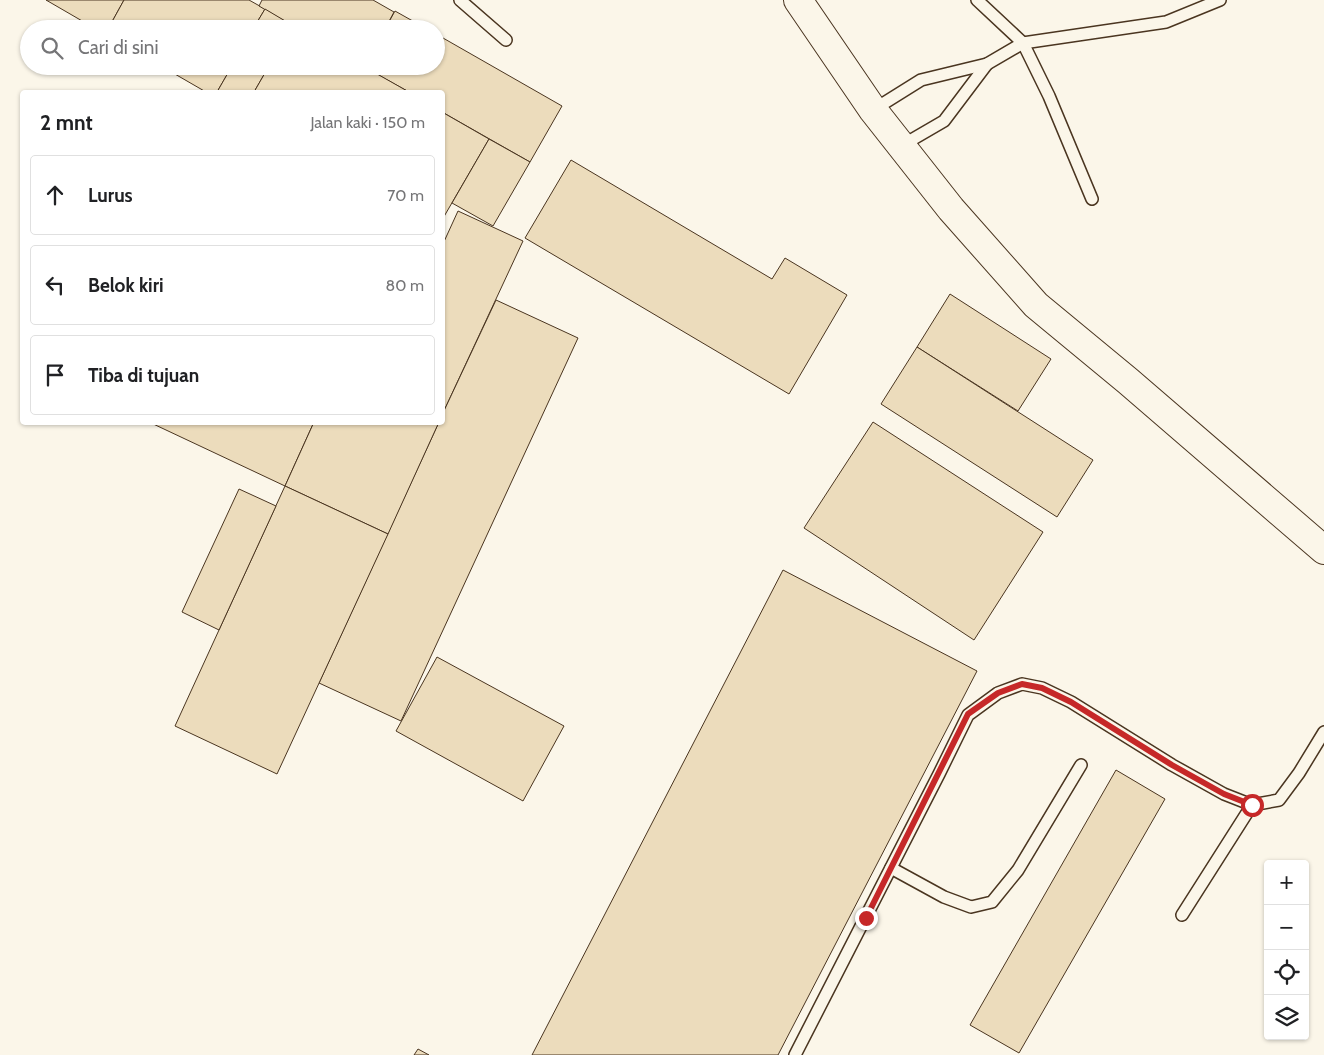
<!DOCTYPE html>
<html lang="id">
<meta charset="utf-8">
<style>
:root{--surface:#fff;--page:#f2f2f2;--text:#202124;--muted:#757577;--line:#e0e0e0}
body{margin:0;font-family:Cabin,sans-serif;background:var(--page);color:var(--text)}
.controls{position:absolute;right:15px;bottom:15px;display:grid;overflow:hidden;border-radius:5px;box-shadow:0 1px 4px #0004}
.controls button{width:45px;height:45px;display:grid;place-items:center;padding:0;border:0;border-bottom:1px solid var(--line);background:var(--surface);color:var(--text);font:25px sans-serif}
.stop{position:absolute;width:15px;height:15px;margin:-11px;border:4px solid #c62828;border-radius:50%;background:#fff}
.stop.end{background:#c62828;border-color:#fff;box-shadow:0 1px 5px #0008}
.list{margin:0;padding:0;list-style:none}
h2{display:flex;justify-content:space-between;align-items:center;height:65px;margin:0;padding:0 20px;font-size:21px}
h2 small{font-size:16px;font-weight:400;color:var(--muted)}
.list li{display:grid;grid-template-columns:32px 1fr auto;gap:15px;align-items:center;box-sizing:border-box;height:80px;margin:0 10px 10px;padding:0 10px;border:1px solid var(--line);border-radius:5px}
.list b{display:block;font-size:19px;white-space:nowrap}
.list em{font-size:16px;font-style:normal;color:var(--muted)}
.icon{flex:none;width:28px;height:28px;fill:none;stroke:currentColor;stroke-width:2;stroke-linecap:round;stroke-linejoin:round}
.map{position:relative;flex:none;width:1324px;height:1055px;overflow:hidden}
.search{position:absolute;background:var(--surface);box-shadow:0 1px 4px #0004;left:20px;top:20px;width:425px;height:55px;display:flex;align-items:center;gap:12px;box-sizing:border-box;padding:0 18px;border-radius:28px;color:var(--muted);font-size:19px}
.panel{position:absolute;background:var(--surface);box-shadow:0 1px 4px #0004;left:20px;top:90px;width:425px;height:335px;border-radius:5px}
.map>svg:first-child{display:block}
</style>
<div class="map">
<svg width="1324" height="1055" viewBox="0 0 1324 1055">
<rect width="100%" height="100%" fill="#fbf6e9"/>
<g fill="#ecdcbc" stroke="#4a3520">
<path d="M 46,0 L 124,0 L 108,29 L 96,29 Z"/>
<path d="M 124,0 L 249,0 L 265,9 L 253,29 L 108,29 Z"/>
<path d="M 262,0 L 373,0 L 394,12 L 385,29 L 298,29 L 259,6 Z"/>
<path d="M 265,9 L 292,25 L 290,29 L 253,29 Z"/>
<path d="M 395,11 L 427,29 L 385,29 Z"/>
<path d="M 436,34 L 562,106 L 530,162 L 442,112 L 442,92 L 409,92 L 364,67 L 436,66 Z"/>
<path d="M 161,66 L 232,66 L 217,92 L 206,92 Z"/>
<path d="M 232,66 L 269,66 L 254,92 L 217,92 Z"/>
<path d="M 269,66 L 363,66 L 409,92 L 254,92 Z"/>
<path d="M 442,112 L 489,139 L 442,220 Z"/>
<path d="M 489,139 L 530,162 L 493,226 L 452,203 Z"/>
<path d="M 571,160 L 772,279 L 785,258 L 847,295 L 789,394 L 525,238 Z"/>
<path d="M 458,211 L 523,241 L 442,415 L 442,246 Z"/>
<path d="M 950,294 L 1051,359 L 1018,411 L 917,347 Z"/>
<path d="M 496,300 L 578,338 L 401,721 L 319,683 L 439,422 L 442,422 L 442,415 Z"/>
<path d="M 917,347 L 1093,460 L 1057,517 L 881,404 Z"/>
<path d="M 149,422 L 314,422 L 285,486 Z"/>
<path d="M 314,422 L 439,422 L 388,534 L 285,486 Z"/>
<path d="M 873,422 L 1043,532 L 974,640 L 804,528 Z"/>
<path d="M 285,486 L 388,534 L 277,774 L 175,726 Z"/>
<path d="M 239,489 L 276,506 L 219,630 L 182,612 Z"/>
<path d="M 783,570 L 977,671 L 778,1055 L 532,1055 Z"/>
<path d="M 437,657 L 564,726 L 523,801 L 396,731 Z"/>
<path d="M 1116,770 L 1165,799 L 1019,1053 L 970,1025 Z"/>
<path d="M 418,1049 L 429,1055 L 414,1055 Z"/>
</g>
<g fill="none" stroke-linecap="round" stroke-linejoin="round">
<defs>
<g id="service">
<path d="M 460,0 L 506,40"/>
<path d="M 977,0 L 1023,43 L 1049,96 L 1092,199"/>
<path d="M 873,110 L 921,80 L 987,64 L 1023,43 L 1166,22 L 1220,0"/>
<path d="M 901,146 L 944,121 L 987,64"/>
<path d="M 891,868 L 944,897 L 971,907 L 992,902 L 1018,870 L 1081,765"/>
<path d="M 1182,915 L 1252,805"/>
<path d="M 795,1055 L 939,774 L 968,715 L 998,693 L 1022,684 L 1042,688 L 1071,702 L 1172,765 L 1224,794 L 1252,805 L 1279,800 L 1299,773 L 1324,732"/>
</g>
<path id="secondary" d="M 798,0 L 873,110 L 951,209 L 1036,305 L 1128,381 L 1324,550"/>
</defs>
<use href="#service" stroke="#4a3520" stroke-width="14"/>
<use href="#secondary" stroke="#4a3520" stroke-width="30"/>
<use href="#service" stroke="#fbf6e9" stroke-width="11"/>
<use href="#secondary" stroke="#fbf6e9" stroke-width="28"/>
</g>
<g fill="none" stroke-linecap="round" stroke-linejoin="round">
<path stroke="#c62828" stroke-width="6" d="M 866,918 L 968,714 L 998,693 L 1022,684 L 1042,688 L 1071,702 L 1172,765 L 1224,794 L 1252,805"/>
</g>
</svg>
<div class="controls">
<button>+</button>
<button>−</button>
<button><svg class="icon" aria-label="locate" viewBox="0 0 24 24"><circle cx="12" cy="12" r="6"/><path d="M12 2v4M12 18v4M2 12h4M18 12h4"/></svg></button>
<button><svg class="icon" aria-label="layers" viewBox="0 0 24 24"><path d="M12 4l9 5-9 5-9-5zM3 14l9 5 9-5"/></svg></button>
</div>
<div class="stop" style="left:1252px;top:805px"></div>
<div class="stop end" style="left:866px;top:918px"></div>
<div class="search"><svg class="icon" aria-label="search" viewBox="0 0 24 24"><circle cx="10" cy="10" r="6"/><path d="M15 15l6 6"/></svg>Cari di sini</div>
<section class="panel">
<h2>2 mnt<small>Jalan kaki · 150 m</small></h2>
<ul class="list">
<li><svg class="icon" aria-label="ahead" viewBox="0 0 24 24"><path d="M12 20V5M6 11l6-6 6 6"/></svg><div><b>Lurus</b></div><em>70 m</em></li>
<li><svg class="icon" aria-label="left" viewBox="0 0 24 24"><path d="M17 20v-9H6M10 6l-5 5 5 5"/></svg><div><b>Belok kiri</b></div><em>80 m</em></li>
<li><svg class="icon" aria-label="arrive" viewBox="0 0 24 24"><path d="M6 21V4h12l-3 4 3 4H6"/></svg><div><b>Tiba di tujuan</b></div></li>
</ul>
</section>
</div>
